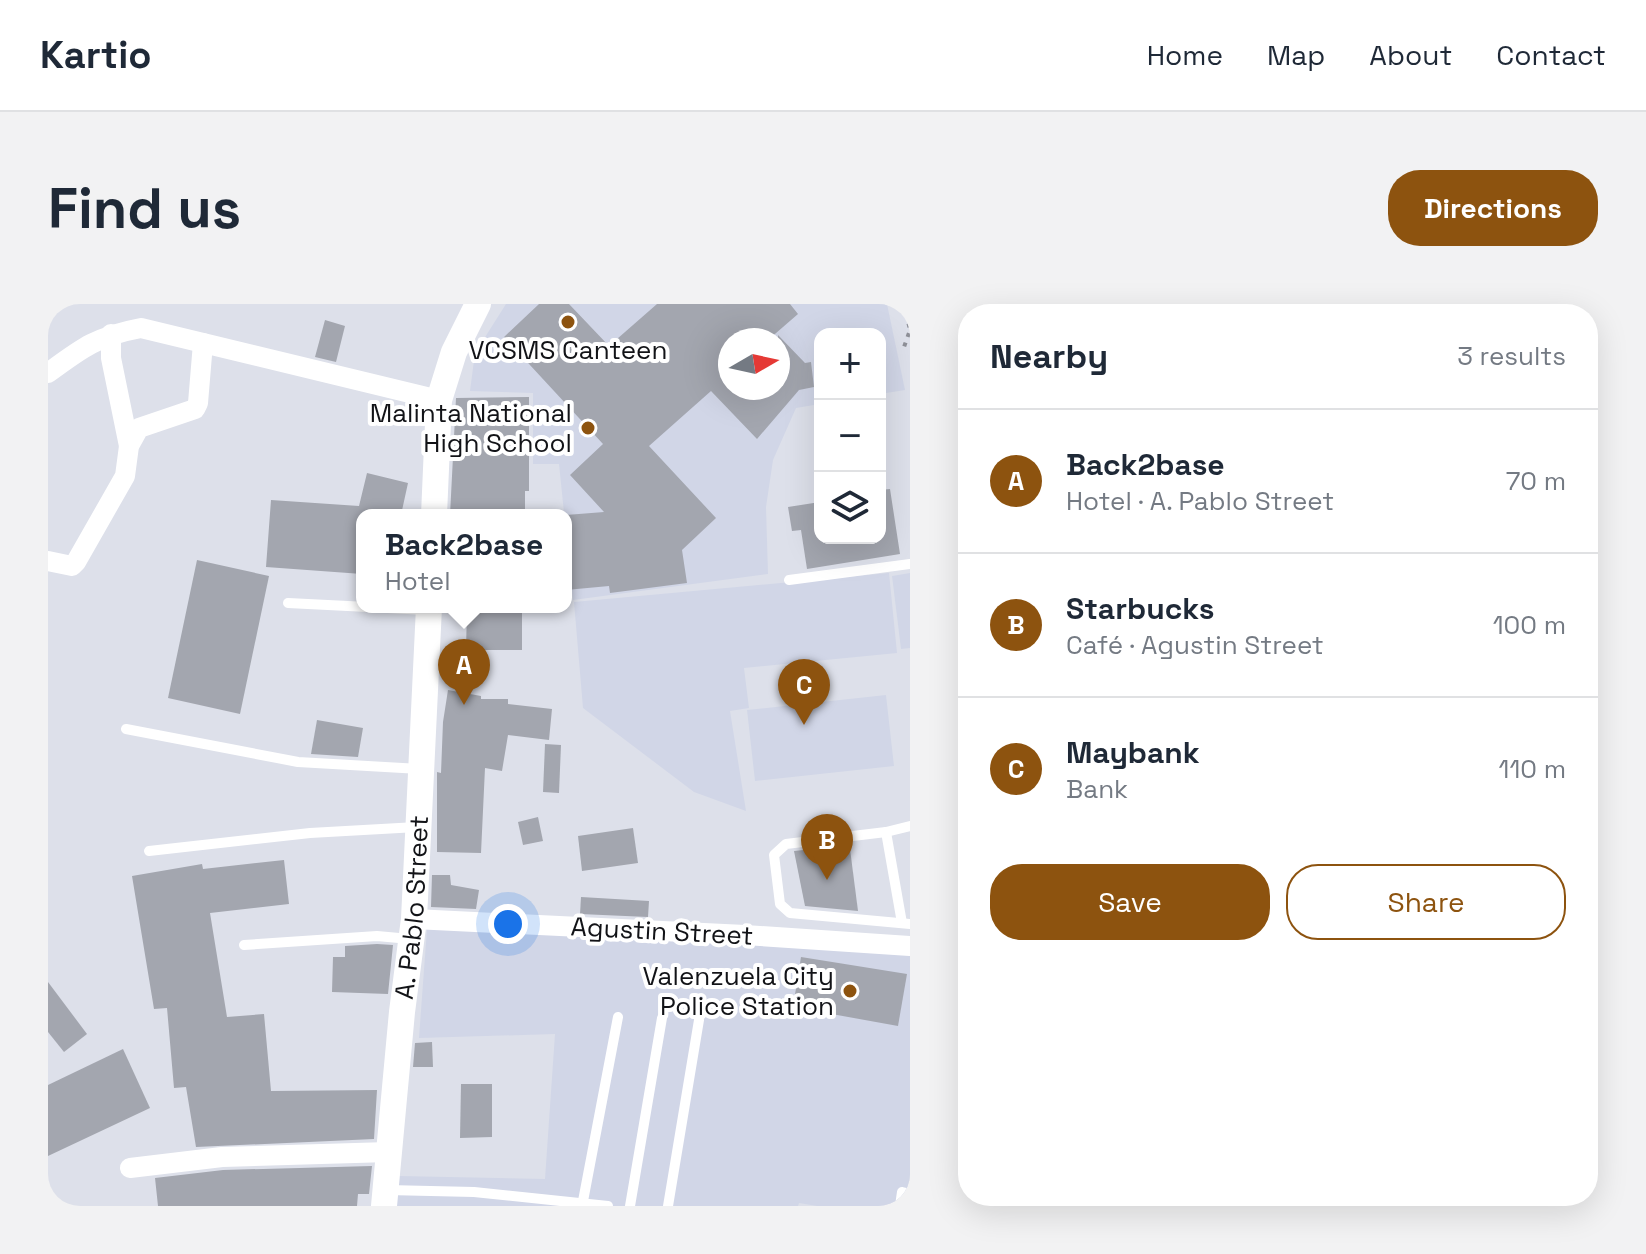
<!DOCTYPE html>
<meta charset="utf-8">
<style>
:root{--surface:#fff;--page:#f2f2f3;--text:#1f2937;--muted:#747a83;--line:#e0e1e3;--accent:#8d530f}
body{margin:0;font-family:"Space Grotesk",sans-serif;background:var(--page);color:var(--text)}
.controls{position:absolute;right:24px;top:24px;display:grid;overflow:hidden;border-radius:16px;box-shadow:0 8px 32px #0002}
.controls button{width:72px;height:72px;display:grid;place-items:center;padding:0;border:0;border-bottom:2px solid var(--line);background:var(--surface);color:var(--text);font:40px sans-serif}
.compass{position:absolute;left:670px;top:24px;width:72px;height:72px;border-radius:50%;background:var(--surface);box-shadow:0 8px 32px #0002;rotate:81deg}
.you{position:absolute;left:460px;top:620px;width:28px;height:28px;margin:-20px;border:6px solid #fff;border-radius:50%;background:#1a73e8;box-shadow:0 0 0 12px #1a73e833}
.badge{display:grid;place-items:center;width:52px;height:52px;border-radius:50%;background:var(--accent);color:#fff;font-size:26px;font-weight:700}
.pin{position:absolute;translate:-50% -66px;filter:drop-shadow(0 2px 4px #0008)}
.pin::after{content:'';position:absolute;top:42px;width:28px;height:24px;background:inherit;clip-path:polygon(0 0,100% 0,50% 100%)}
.popup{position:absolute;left:308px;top:205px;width:216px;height:104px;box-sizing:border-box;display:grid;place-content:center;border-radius:16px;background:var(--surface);filter:drop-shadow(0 2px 6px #0005);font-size:26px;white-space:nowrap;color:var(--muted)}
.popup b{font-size:30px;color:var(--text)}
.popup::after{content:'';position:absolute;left:50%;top:100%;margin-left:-16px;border:16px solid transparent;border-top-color:var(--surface)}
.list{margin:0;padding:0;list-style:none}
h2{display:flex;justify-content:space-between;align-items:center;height:104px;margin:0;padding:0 32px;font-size:34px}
h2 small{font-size:26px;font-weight:400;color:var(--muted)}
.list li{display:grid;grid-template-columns:52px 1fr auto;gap:24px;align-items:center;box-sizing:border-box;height:144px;padding:0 32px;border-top:2px solid var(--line)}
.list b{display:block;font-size:30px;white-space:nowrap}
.list p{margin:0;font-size:26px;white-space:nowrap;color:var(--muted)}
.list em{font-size:26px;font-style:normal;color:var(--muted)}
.actions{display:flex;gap:16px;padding:24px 32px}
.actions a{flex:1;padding:18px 0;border:2px solid var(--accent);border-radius:32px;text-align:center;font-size:28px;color:var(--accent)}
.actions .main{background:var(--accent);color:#fff}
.icon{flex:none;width:44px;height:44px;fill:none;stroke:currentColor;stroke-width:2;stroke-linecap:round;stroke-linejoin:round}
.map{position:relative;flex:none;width:862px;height:902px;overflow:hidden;border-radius:32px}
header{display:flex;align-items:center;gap:48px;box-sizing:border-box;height:112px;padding:0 40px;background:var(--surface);border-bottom:2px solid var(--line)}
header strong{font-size:38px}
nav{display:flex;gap:44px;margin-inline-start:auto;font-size:28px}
.intro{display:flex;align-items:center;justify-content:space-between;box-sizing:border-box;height:192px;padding:0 48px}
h1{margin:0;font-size:56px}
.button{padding:20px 36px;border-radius:32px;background:var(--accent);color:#fff;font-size:28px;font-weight:700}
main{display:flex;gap:48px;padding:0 48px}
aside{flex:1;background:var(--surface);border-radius:32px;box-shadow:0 8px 32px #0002}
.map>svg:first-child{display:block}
</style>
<header>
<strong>Kartio</strong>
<nav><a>Home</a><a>Map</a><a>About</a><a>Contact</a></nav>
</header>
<div class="intro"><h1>Find us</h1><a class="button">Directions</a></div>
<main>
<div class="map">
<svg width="862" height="902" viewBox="0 0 862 902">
<rect width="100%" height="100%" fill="#dde0ea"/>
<g fill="#d1d6e7" fill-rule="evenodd">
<path d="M 458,0 L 839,0 L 857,86 L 832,90 L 832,30 L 772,30 L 772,100 L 748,104 L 725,156 L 718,203 L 720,270 L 525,296 L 511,160 L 485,160 L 485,89 L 422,87 L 427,49 ZM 682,36 L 730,36 L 730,84 L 682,84 Z"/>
<path d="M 841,269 L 849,349 L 696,364 L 701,404 L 682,407 L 698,507 L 646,488 L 535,404 L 526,298 Z"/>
<path d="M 862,269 L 862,344 L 853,345 L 844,272 Z"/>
<path d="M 838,391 L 846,462 L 707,477 L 699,406 Z"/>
<path d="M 379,625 L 727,636 L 862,650 L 862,902 L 769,902 L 751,899 L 750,902 L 348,902 L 351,872 L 497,875 L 507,730 L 371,734 Z"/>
</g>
<g fill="#a3a6af">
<path d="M 491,0 L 521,0 L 561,42 L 609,0 L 742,0 L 750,10 L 720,36 L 682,36 L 682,84 L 730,84 L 730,31 L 757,59 L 763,58 L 766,83 L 751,86 L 709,135 L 663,87 L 601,142 L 668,214 L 634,246 L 639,279 L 562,289 L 561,282 L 518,286 L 518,211 L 556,208 L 522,171 L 555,140 L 456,33 Z"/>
<path d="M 277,16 L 297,22 L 288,58 L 267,53 Z"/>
<path d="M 481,93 L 481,187 L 477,187 L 477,211 L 402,211 L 408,94 Z"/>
<path d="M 319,169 L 360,179 L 353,211 L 314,211 L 314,270 L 218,263 L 223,196 L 311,202 Z"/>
<path d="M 842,185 L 852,250 L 759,265 L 753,226 L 744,227 L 740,203 L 772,198 L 772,234 L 832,234 L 832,186 Z"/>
<path d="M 149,256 L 221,272 L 192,410 L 120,394 Z"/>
<path d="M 419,304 L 474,305 L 474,346 L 418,346 Z"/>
<path d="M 400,386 L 433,392 L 433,395 L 460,395 L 460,400 L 504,405 L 501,436 L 460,431 L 454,467 L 437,464 L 433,549 L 389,548 L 389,468 L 393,469 L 395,418 Z"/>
<path d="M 269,416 L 315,424 L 310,453 L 263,450 Z"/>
<path d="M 497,440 L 513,441 L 511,489 L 495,488 Z"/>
<path d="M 490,513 L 495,537 L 475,541 L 470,518 Z"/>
<path d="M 585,524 L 590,559 L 534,567 L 530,532 Z"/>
<path d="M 765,545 L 802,545 L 810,607 L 757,602 L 746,547 Z"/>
<path d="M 236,556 L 241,600 L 162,609 L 179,713 L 216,710 L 223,787 L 329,786 L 326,835 L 148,843 L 138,783 L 126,784 L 119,704 L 106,705 L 84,572 L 154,560 L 155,565 Z"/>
<path d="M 384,571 L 402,571 L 403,581 L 431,586 L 428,605 L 383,603 Z"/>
<path d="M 533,593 L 601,597 L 600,613 L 532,610 Z"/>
<path d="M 329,640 L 345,641 L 340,690 L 284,688 L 285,653 L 297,653 L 297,642 Z"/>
<path d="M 753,653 L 859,670 L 850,722 L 745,703 Z"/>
<path d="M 0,678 L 39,730 L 16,748 L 0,728 Z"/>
<path d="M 384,738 L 385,763 L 365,763 L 367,739 Z"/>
<path d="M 75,745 L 102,804 L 0,852 L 0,781 Z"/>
<path d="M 413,780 L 444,780 L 444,833 L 412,834 Z"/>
<path d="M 324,862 L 321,890 L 310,890 L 309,902 L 110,902 L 107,874 L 175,866 Z"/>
</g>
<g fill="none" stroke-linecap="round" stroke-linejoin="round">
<path stroke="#8e9098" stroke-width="4" stroke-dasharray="4 6" stroke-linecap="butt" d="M 856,0 L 862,26 L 856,43"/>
<g stroke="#fff" stroke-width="10">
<path d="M 741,276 L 862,260"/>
<path d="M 240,299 L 379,306"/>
<path d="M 78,425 L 250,458 L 372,465"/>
<path d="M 862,522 L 838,528 L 738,540 L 726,551 L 732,600 L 742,609 L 862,620"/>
<path d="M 838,528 L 854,619"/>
<path d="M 101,547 L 262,529 L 369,523"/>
<path d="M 196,641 L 329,632 L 362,635"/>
<path d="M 339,886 L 426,888 L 560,902"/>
<path d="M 535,897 L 570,713"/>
<path d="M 582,902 L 614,714"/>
<path d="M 620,902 L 651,716"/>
<path d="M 852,902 L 854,888 L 862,890"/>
</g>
<g stroke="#fff" stroke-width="20">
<path d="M 63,30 L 63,54 L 81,142"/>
<path d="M 0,69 C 35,43 50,32 93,24 L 391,96"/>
<path d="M 0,257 L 24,262 L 28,258 L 77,172 L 81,142 L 91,124 L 147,105 L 150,99 L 155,39"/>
<path d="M 366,615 L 697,631 L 862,642"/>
<path d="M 82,864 L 174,853 L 341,848"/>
</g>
<g stroke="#fff" stroke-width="26">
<path d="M 386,211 L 391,96 L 406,48 L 430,0"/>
<path id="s1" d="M 336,902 L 354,708 L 366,615 L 381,303"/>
</g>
</g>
<g fill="#8d530f" stroke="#fff" stroke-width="3">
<circle cx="520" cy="18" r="8"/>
<circle cx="540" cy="124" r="8"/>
<circle cx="802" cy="687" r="8"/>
</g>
<g text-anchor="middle" stroke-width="8" stroke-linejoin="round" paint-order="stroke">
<g font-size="26" fill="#121317" stroke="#fff" text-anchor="end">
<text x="520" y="55" text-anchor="middle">VCSMS Canteen</text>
<text x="524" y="118">Malinta National<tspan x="524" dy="30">High School</tspan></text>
<text x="786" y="681">Valenzuela City<tspan x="786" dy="30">Police Station</tspan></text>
</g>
<g font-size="26" fill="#121317" stroke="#fff">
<text dy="9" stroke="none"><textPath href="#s1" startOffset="300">A. Pablo Street</textPath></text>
<text transform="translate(614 627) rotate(3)" y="9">Agustin Street</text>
</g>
</g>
</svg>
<div class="controls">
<button>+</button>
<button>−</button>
<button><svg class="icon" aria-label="layers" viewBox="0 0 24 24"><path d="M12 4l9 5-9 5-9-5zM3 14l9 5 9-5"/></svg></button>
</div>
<svg class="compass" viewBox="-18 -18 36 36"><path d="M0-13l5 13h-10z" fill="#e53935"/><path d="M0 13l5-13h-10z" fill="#747a83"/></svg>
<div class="you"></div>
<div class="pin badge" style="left:416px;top:401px">A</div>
<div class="popup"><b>Back2base</b>Hotel</div>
<div class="pin badge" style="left:779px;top:576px">B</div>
<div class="pin badge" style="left:756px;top:421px">C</div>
</div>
<aside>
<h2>Nearby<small>3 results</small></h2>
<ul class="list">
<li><span class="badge">A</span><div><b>Back2base</b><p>Hotel · A. Pablo Street</p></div><em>70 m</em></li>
<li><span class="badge">B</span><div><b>Starbucks</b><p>Café · Agustin Street</p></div><em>100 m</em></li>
<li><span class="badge">C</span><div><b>Maybank</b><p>Bank</p></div><em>110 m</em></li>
</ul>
<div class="actions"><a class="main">Save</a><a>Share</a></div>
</aside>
</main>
